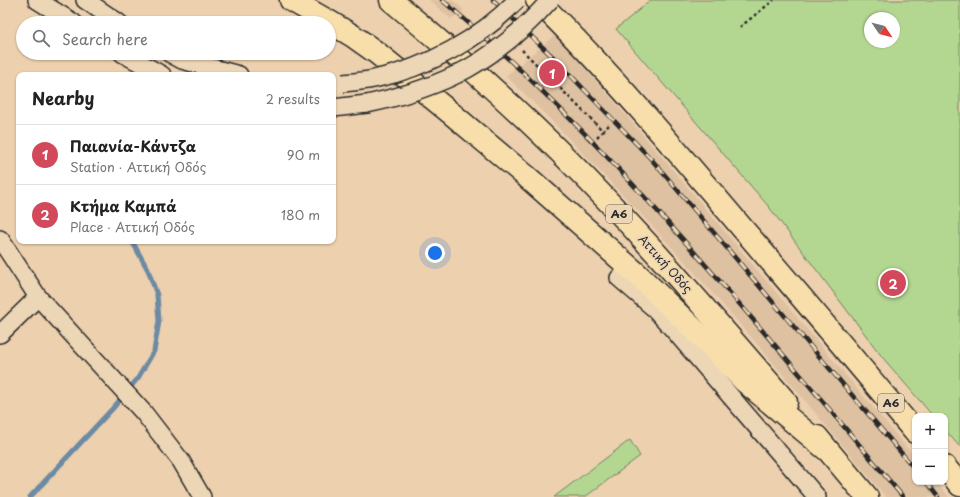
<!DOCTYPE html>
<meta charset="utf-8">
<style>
:root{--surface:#fff;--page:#f2f2f2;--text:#222;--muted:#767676;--line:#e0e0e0;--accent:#d1495b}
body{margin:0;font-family:"Playpen Sans",sans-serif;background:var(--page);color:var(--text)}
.controls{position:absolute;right:12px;bottom:12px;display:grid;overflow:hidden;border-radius:8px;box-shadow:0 1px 3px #0004}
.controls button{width:36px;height:36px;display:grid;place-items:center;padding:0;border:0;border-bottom:1px solid var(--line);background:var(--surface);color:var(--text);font:20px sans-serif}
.compass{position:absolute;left:864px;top:12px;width:36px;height:36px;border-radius:50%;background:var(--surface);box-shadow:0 1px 3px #0004;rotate:125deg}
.you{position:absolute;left:435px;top:253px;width:14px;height:14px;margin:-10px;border:3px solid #fff;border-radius:50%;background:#1a73e8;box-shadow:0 0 0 6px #1a73e833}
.badge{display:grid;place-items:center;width:26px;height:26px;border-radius:50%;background:var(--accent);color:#fff;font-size:13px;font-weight:700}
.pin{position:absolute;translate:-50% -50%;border:2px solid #fff;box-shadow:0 1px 4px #0006}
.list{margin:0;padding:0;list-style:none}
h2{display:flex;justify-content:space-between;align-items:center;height:52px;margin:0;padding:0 16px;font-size:17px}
h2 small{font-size:13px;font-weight:400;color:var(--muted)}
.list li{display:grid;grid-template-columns:26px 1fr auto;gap:12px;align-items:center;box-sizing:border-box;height:60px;padding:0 16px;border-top:1px solid var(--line)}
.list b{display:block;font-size:15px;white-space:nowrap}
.list p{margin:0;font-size:13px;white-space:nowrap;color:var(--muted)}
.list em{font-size:13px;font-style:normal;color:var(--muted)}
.icon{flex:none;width:22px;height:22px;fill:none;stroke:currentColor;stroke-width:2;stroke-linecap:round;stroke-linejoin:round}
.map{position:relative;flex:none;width:960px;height:497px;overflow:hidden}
.search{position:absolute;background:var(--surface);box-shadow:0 1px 3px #0004;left:16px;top:16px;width:320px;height:44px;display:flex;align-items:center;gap:10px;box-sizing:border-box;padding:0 14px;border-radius:22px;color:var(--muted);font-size:15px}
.panel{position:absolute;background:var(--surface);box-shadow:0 1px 3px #0004;left:16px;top:72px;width:320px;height:172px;border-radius:8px}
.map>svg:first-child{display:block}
</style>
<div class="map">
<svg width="960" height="497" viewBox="0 0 960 497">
<rect width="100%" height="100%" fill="#edd0ae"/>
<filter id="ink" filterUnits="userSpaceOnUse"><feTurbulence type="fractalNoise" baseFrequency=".025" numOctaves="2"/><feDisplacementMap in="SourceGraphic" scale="8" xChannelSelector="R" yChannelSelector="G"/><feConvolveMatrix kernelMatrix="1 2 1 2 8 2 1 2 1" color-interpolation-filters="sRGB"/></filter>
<g filter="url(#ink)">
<g fill="#dec1a1">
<path d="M 429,0 L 452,0 L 464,10 L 451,19 Z"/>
<path d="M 556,34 L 667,163 L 915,457 L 915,482 L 936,482 L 949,497 L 886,497 L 758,345 L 687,264 L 638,211 L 549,118 L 506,76 Z"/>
</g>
<g fill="#b3d791" stroke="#6f815e" fill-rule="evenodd">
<path d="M 651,0 L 960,0 L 960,447 L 945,430 L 945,416 L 933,416 L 883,358 L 769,207 L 616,29 ZM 870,18 L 894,18 L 894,42 L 870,42 Z"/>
<path d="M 630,440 L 640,456 L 585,497 L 554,497 Z"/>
</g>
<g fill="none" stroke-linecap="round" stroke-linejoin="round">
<path stroke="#6c8aa4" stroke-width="5" d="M 30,497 L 114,407 L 138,378 L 154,351 L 159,321 L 157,295 L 148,270 L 132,241"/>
<defs>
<g id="minor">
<path d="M 37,0 L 74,23"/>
<path d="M 85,0 L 119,23"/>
<path d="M 122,53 L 162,75"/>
<path d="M 169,53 L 182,60 L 239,75"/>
<path d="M 333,108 L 367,104"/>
<path d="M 0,239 L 38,297"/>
<path d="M 619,278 L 655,309 L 672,328 L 817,497"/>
<path d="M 0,334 L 38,297 L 144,413 L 181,461 L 202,497"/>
</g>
<g id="highway">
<path d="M 291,0 L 328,21 L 353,36 L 377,53 L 452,114 L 526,176 L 636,273 L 708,343 L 743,380 L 826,449"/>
<path d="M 391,0 C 452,51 512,104 568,160 C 645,237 715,320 786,402"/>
<path d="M 537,0 C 610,72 677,151 743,229 C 801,296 858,364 915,432"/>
<path d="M 817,437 L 867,497"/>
<path d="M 945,467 L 960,485"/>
</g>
</defs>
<use href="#minor" stroke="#2b2b2b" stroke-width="20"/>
<use href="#highway" stroke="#2b2b2b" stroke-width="25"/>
<g stroke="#2b2b2b" stroke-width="2.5" stroke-dasharray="3 3" stroke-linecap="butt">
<path d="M 740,27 L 774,0"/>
<path d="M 522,50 L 603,131 L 610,124"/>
<path d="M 597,137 L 603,131"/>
</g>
<use href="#minor" stroke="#edd6b6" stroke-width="17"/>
<use href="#highway" stroke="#f8deab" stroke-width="22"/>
<defs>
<g id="rail">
<path d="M 442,0 C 536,79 621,169 702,261 C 770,338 837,418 903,497"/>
<path d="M 493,0 L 553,57 L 652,160 L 915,469"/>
<path d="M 926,482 L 938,497"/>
</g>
</defs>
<use href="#rail" stroke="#2b2b2b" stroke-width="4.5"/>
<use href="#rail" stroke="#edd6b6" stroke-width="3" stroke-dasharray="9" stroke-linecap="butt"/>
<defs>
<g id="minor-bridge">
<path d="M 343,83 C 353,82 364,81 374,79 C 427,68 480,39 517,0"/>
<path d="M 367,104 C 446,87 496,61 550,0"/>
</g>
</defs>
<use href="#minor-bridge" stroke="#2b2b2b" stroke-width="20" stroke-linecap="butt"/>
<use href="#minor-bridge" stroke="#edd6b6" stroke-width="17"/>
</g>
</g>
<g text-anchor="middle" stroke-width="4" stroke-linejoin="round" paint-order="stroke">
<g fill="#edd6b6" stroke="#655e55" stroke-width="1">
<rect x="606" y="205" width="26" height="18" rx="3"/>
<rect x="878" y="394" width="26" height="18" rx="3"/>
</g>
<g font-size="11" font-weight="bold" fill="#2b2b2b">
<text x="619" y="218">Α6</text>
<text x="891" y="407">Α6</text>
</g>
<g font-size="12" fill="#2b2b2b" stroke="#edd6b6">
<text transform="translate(665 264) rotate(48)" y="4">Αττική Οδός</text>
</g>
</g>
</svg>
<div class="controls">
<button>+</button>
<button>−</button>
</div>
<svg class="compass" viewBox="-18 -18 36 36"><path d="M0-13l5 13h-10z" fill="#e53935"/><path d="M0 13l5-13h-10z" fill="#767676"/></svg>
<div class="you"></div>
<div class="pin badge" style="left:552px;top:73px">1</div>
<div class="pin badge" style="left:893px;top:283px">2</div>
<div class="search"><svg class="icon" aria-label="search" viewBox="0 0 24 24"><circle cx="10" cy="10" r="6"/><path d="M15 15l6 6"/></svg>Search here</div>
<section class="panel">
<h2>Nearby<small>2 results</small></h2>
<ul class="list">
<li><span class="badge">1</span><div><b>Παιανία-Κάντζα</b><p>Station · Αττική Οδός</p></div><em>90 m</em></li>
<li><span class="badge">2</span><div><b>Kτήμα Καμπά</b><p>Place · Αττική Οδός</p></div><em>180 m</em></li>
</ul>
</section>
</div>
